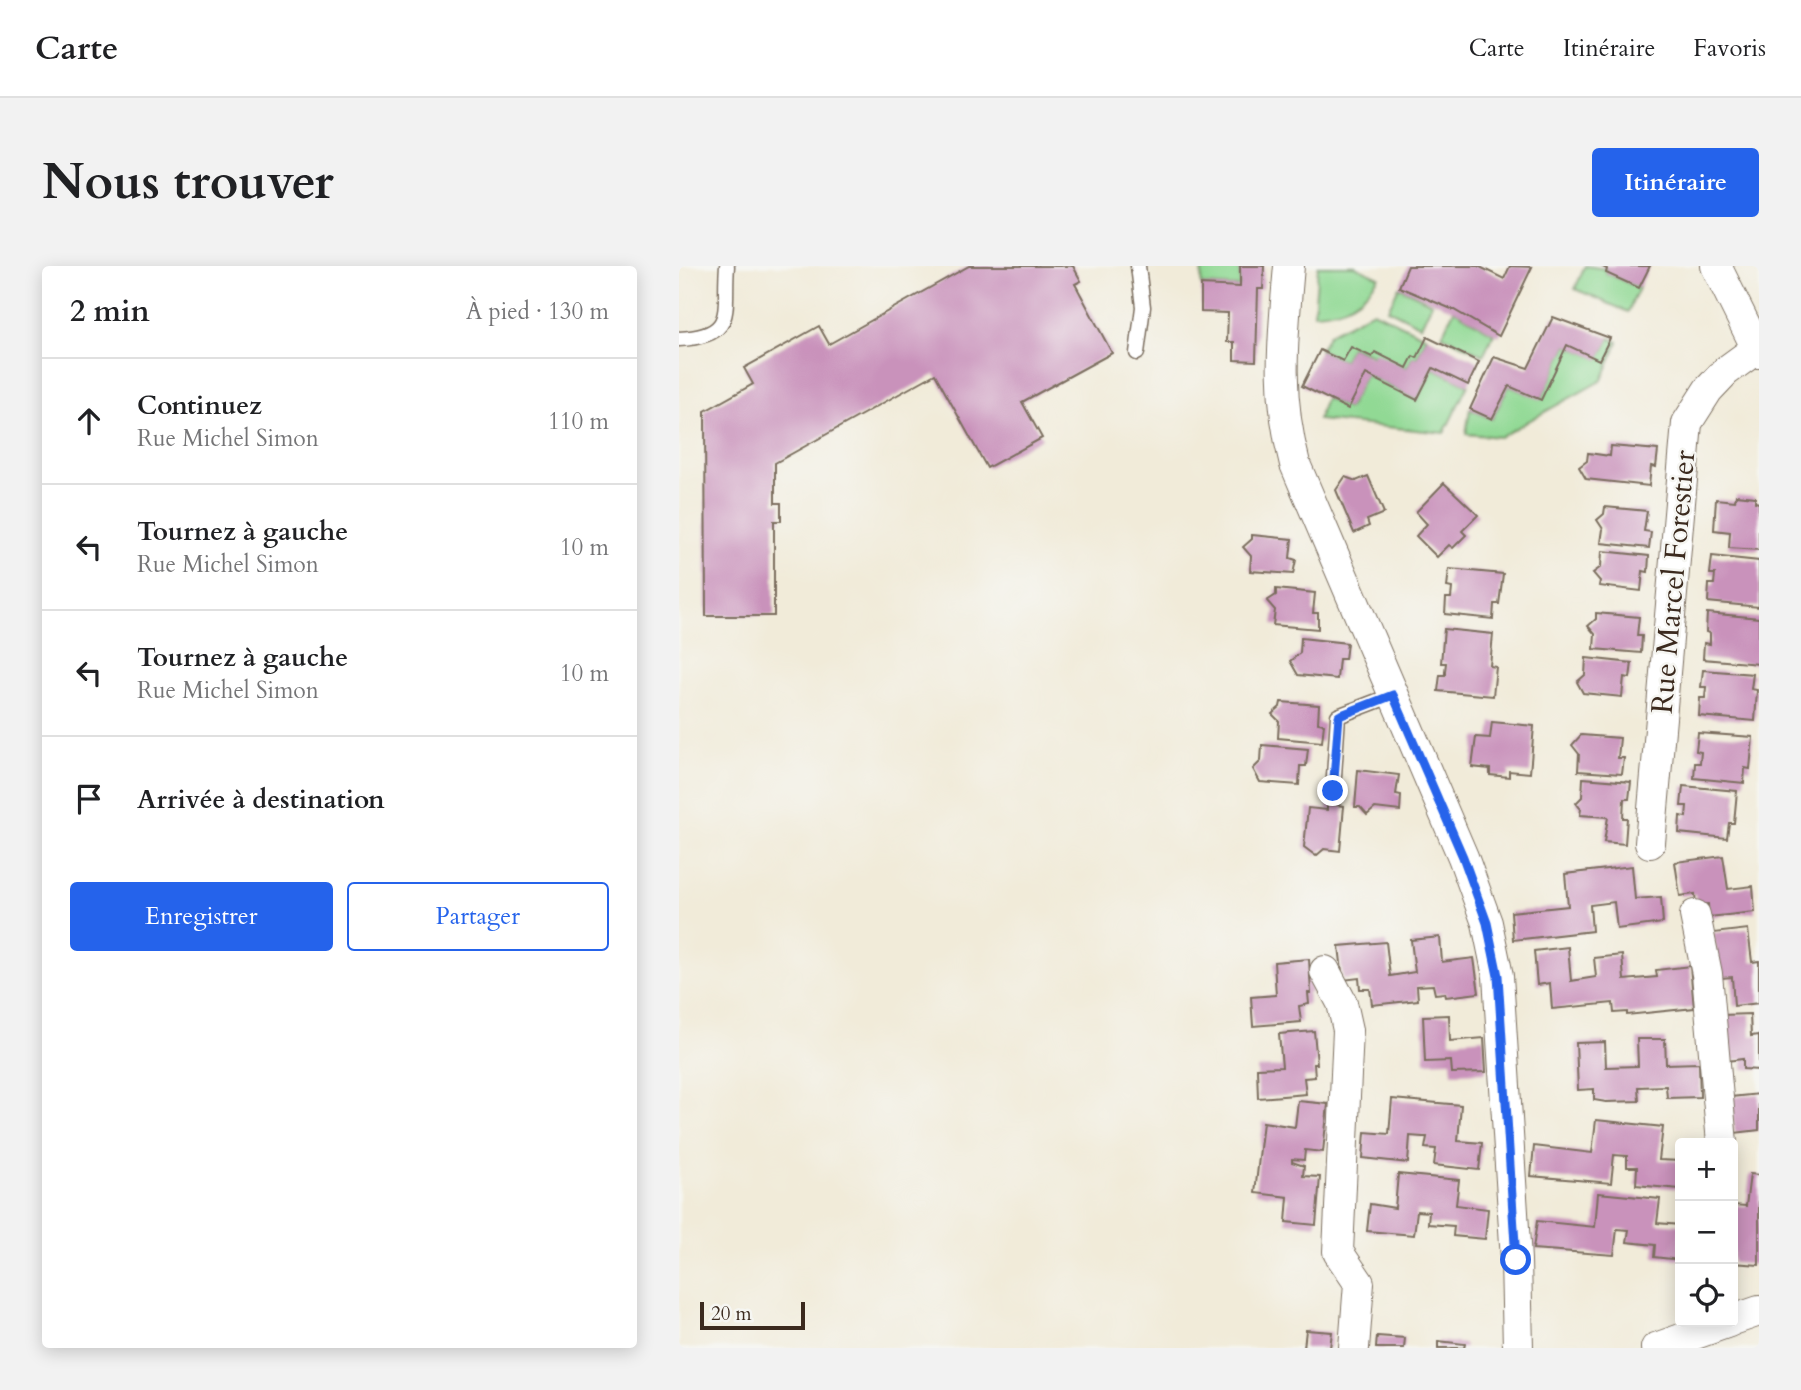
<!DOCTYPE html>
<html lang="fr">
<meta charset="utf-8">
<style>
:root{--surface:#fff;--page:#f2f2f2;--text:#202124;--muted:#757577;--line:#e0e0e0;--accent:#2563eb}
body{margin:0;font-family:Cardo,serif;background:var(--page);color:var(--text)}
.controls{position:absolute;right:21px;bottom:21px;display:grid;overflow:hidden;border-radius:7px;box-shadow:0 4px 18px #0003}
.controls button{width:63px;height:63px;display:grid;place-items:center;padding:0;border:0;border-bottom:2px solid var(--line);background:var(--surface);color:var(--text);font:35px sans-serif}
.scale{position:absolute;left:21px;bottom:18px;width:105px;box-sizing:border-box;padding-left:7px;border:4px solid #3b2a1e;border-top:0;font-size:19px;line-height:24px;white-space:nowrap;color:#3b2a1e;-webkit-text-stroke:5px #f6f6f2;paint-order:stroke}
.stop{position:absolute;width:21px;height:21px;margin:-16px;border:5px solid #2563eb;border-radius:50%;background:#fff}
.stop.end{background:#2563eb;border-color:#fff;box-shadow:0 2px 7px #0008}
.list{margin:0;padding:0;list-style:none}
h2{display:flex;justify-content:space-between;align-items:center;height:91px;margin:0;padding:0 28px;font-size:30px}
h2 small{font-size:23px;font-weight:400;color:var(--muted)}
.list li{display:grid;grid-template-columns:46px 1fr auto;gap:21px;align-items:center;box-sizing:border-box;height:126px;padding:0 28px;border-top:2px solid var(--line)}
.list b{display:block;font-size:26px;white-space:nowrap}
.list p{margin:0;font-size:23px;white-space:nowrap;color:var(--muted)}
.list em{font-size:23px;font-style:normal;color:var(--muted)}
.actions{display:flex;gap:14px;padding:21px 28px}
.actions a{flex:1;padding:16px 0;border:2px solid var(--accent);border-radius:7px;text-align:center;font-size:24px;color:var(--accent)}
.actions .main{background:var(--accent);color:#fff}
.icon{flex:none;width:38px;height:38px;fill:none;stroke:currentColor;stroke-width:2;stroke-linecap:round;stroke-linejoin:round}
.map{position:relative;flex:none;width:1080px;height:1082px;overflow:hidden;border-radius:7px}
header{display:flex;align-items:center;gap:42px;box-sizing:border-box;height:98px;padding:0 35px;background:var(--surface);border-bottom:2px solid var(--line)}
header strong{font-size:33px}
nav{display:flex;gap:38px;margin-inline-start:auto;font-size:24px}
.intro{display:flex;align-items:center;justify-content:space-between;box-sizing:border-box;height:168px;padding:0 42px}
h1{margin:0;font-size:49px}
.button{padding:18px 32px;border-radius:7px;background:var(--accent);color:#fff;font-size:24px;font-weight:700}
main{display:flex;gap:42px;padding:0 42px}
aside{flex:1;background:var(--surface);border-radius:7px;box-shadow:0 4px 18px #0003}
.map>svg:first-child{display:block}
</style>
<header>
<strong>Carte</strong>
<nav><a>Carte</a><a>Itinéraire</a><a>Favoris</a></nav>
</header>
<div class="intro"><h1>Nous trouver</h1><a class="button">Itinéraire</a></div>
<main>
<aside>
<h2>2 min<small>À pied · 130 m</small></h2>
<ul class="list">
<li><svg class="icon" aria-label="ahead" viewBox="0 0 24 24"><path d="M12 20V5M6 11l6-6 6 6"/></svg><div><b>Continuez</b><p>Rue Michel Simon</p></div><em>110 m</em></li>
<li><svg class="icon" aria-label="left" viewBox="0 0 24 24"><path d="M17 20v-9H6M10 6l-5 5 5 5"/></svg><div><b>Tournez à gauche</b><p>Rue Michel Simon</p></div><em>10 m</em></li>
<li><svg class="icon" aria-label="left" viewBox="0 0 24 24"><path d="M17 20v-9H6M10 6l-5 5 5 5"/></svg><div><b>Tournez à gauche</b><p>Rue Michel Simon</p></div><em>10 m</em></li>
<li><svg class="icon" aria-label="arrive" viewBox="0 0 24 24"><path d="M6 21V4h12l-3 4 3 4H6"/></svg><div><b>Arrivée à destination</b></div></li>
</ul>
<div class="actions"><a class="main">Enregistrer</a><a>Partager</a></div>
</aside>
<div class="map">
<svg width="1080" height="1082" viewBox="0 0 1080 1082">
<rect width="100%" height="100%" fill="#f6f6f2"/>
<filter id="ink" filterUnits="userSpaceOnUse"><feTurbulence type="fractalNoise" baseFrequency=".0143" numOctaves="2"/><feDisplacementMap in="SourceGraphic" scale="14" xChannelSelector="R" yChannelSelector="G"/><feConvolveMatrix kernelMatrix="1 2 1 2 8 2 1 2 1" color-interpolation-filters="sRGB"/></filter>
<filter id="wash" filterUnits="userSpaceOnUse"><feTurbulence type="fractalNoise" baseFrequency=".00686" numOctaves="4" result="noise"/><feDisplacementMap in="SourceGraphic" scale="28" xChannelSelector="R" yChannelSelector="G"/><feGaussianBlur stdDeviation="1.57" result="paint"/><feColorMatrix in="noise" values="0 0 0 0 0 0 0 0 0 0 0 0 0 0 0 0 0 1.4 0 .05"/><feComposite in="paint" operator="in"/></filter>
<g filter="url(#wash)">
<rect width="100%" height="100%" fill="#f1ebd9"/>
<g fill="#91d994" stroke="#668259" stroke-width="2">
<path d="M 523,0 L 561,0 L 561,21 L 522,19 Z"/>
<path d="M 639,0 L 676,0 L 700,11 C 683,36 665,46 635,47 Z"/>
<path d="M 906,0 L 928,3 L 927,7 L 960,22 L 949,46 L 896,23 Z"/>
<path d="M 720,21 L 753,37 L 742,60 L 709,43 Z"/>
<path d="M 775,44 L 815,68 L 804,89 L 763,69 Z"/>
<path d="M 694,45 L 748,71 L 738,92 L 734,91 L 728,102 L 672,81 L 664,95 L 641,84 L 650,68 Z"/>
<path d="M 931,72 L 939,76 L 923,114 L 821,171 L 787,168 L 791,143 L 813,153 L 830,120 L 862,133 L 888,79 L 920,93 Z"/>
<path d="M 754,102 L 789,119 L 765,167 L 639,154 L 646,132 L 669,143 L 687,108 L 738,134 Z"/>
</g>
<g id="blocks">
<g fill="#c992bb">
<path d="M 290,0 L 394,0 L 402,15 L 396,18 L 433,87 L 343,136 L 363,172 L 308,202 L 256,108 L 96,197 L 96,237 L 102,237 L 102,255 L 95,255 L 95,350 L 27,350 L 26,145 L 74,118 L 65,102 L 140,60 L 150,78 Z"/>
<path d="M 561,0 L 585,0 L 584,23 L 579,23 L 577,95 L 555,94 L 555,76 L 548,76 L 549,47 L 522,46 L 522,19 L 561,21 Z"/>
<path d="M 729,0 L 799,0 L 825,13 L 831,0 L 853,1 L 820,70 L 775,44 L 720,21 Z"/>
<path d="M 922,0 L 971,0 L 960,22 L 927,7 L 928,3 Z"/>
<path d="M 874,51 L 931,72 L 920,94 L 888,79 L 862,134 L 830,120 L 813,153 L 791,143 L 815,91 L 849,102 Z"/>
<path d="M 748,71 L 800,96 L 789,119 L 754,102 L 738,134 L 687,108 L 669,143 L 623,120 L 641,84 L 664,95 L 672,81 L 693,91 L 696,86 L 728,102 L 734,90 L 738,92 Z"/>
<path d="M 932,180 L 979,184 L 977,201 L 972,200 L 970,220 L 907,213 L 900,201 L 908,195 L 909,187 L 931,190 Z"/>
<path d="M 689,210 L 705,247 L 688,254 L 690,260 L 675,267 L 657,224 L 666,211 L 677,215 Z"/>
<path d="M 765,217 L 799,249 L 783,265 L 787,269 L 774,282 L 770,279 L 758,291 L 737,270 L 748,258 L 737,246 Z"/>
<path d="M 1057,229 L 1076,231 L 1076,236 L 1080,237 L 1080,284 L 1050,282 L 1051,266 L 1035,264 L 1037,233 L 1056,235 Z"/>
<path d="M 926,241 L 968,245 L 965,265 L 972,266 L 970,282 L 922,277 L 924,263 L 918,254 L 925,248 Z"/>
<path d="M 573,269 L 613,273 L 611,292 L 617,294 L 614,308 L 571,305 L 572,290 L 564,281 L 573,273 Z"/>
<path d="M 923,285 L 970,290 L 969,306 L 964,305 L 962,325 L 920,320 L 921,315 L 914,307 L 922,301 Z"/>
<path d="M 1033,290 L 1080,295 L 1080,341 L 1029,336 L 1030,318 L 1035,318 L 1036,308 L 1031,308 Z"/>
<path d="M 770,303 L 824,308 L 820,338 L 815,338 L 814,353 L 766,348 L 767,332 L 772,332 L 773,322 L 768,321 Z"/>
<path d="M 597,323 L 636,327 L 634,347 L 639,347 L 639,363 L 594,359 L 596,344 L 588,335 L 597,329 Z"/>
<path d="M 917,347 L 960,351 L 958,370 L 963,370 L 962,387 L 915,383 L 916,368 L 909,360 L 917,353 Z"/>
<path d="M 1028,347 L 1080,352 L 1080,398 L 1024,393 L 1025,377 L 1031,378 L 1031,367 L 1027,366 Z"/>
<path d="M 765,363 L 814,368 L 811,400 L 817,401 L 814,430 L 759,425 L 761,409 L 766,409 L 766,405 L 767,397 L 762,397 Z"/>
<path d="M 622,372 L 668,377 L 666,393 L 660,393 L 658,413 L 619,409 L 611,395 L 621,387 Z"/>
<path d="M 907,392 L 953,397 L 951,412 L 945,411 L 943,431 L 904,427 L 898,416 L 906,409 Z"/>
<path d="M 1024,404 L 1074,408 L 1072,423 L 1078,424 L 1076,455 L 1020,450 L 1021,432 L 1026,432 L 1027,421 L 1022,421 Z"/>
<path d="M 602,436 L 640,439 L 639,457 L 645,458 L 643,476 L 599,472 L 600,455 L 593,448 L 601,441 Z"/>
<path d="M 813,456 L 855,460 L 851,507 L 830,505 L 830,511 L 811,509 L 811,503 L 793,501 L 797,471 L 811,472 Z"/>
<path d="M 1019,467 L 1074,471 L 1071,503 L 1066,502 L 1065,517 L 1015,512 L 1016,497 L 1021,497 L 1022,486 L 1017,485 Z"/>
<path d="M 902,469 L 941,472 L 939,492 L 945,492 L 943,508 L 899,505 L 900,488 L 893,479 Z"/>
<path d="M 583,479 L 629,483 L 627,500 L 621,500 L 620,519 L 581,516 L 574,503 L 582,495 Z"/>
<path d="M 679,504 L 720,509 L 717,528 L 722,529 L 721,545 L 696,542 L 688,549 L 681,541 L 676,541 Z"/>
<path d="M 904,512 L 952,516 L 950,533 L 945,533 L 944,552 L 948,552 L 946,578 L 925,576 L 929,551 L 901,549 L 902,543 L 897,537 L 903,531 Z"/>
<path d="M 1004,520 L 1058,525 L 1055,557 L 1050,557 L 1048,572 L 1000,567 L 1001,550 L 1007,551 L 1008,540 L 1002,540 Z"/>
<path d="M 648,538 L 665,540 L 661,585 L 645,583 L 637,590 L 625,581 L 629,542 L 648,544 Z"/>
<path d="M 1044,590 L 1049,623 L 1074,620 L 1076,646 L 1030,651 L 1029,638 L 1017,639 L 1016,628 L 1001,630 L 996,596 Z"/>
<path d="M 953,600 L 956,633 L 982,631 L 984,657 L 938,663 L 935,636 L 911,639 L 913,665 L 834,674 L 832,646 L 889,640 L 886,608 Z"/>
<path d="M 1069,663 L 1073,696 L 1080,695 L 1080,737 L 1055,740 L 1053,711 L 1042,712 L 1034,667 Z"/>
<path d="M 761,671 L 763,696 L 795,692 L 800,727 L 767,731 L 766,727 L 756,728 L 754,719 L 738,720 L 739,734 L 693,739 L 691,723 L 681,723 L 680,712 L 664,714 L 660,680 L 707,676 L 711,710 L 736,706 L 732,674 Z"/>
<path d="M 889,681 L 892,715 L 917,711 L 915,692 L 943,689 L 945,714 L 978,711 L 977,704 L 1011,700 L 1015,742 L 948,749 L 948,746 L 935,747 L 934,737 L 873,743 L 871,717 L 858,719 L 855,685 Z"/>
<path d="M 630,693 L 632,727 L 629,727 L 630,738 L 620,740 L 622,756 L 574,760 L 572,731 L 597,729 L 595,696 Z"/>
<path d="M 1071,748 L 1072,770 L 1080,769 L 1080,804 L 1064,803 L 1064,793 L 1048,795 L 1043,749 Z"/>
<path d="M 770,749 L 771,775 L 805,772 L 807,806 L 773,807 L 772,795 L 746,796 L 744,750 Z"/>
<path d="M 635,765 L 638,798 L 635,798 L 636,811 L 625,812 L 627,828 L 579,832 L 578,802 L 603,801 L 600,768 Z"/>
<path d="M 958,773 L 986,773 L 987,798 L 1020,797 L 1021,831 L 988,832 L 987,820 L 959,821 L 960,835 L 927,836 L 915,834 L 915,823 L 899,824 L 897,777 L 926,776 L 927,801 L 959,800 Z"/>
<path d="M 1080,828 L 1080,864 L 1056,867 L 1052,831 Z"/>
<path d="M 713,833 L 782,839 L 779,875 L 803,877 L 800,904 L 755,899 L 757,883 L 746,882 L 748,871 L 744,871 L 731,870 L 729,897 L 684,892 L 686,866 L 710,868 Z"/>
<path d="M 619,835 L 649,838 L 644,886 L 626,884 L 625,894 L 613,893 L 613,896 L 625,900 L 624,910 L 641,911 L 637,959 L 607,956 L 609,931 L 576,927 L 584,856 L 616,861 Z"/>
<path d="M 917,854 L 984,861 L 980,894 L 1001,895 L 1001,923 L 957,919 L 958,901 L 948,901 L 948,890 L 935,889 L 932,917 L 852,910 L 855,880 L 913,887 Z"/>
<path d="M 719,908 L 780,914 L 777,939 L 809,943 L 806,973 L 774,970 L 775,960 L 749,958 L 750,946 L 738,945 L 735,969 L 688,965 L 691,938 L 716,942 Z"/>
<path d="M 1071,908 L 1080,909 L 1080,999 L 1054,997 L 1054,939 L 1067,940 Z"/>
<path d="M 919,927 L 981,933 L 978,957 L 1001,959 L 1001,994 L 975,991 L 976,979 L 948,976 L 950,964 L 938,963 L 935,989 L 854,983 L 858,955 L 916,961 Z"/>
<path d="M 627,1064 L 653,1066 L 651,1082 L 625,1082 Z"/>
<path d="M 698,1070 L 726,1072 L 725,1082 L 697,1082 Z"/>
<path d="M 759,1075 L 786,1078 L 785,1082 L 759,1082 Z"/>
</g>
</g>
</g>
<g filter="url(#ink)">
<use href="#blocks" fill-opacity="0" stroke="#7b6e5f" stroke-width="2"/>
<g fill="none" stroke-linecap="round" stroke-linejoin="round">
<defs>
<g id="lane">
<path d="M 0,73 C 59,70 44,44 48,0"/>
<path d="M 458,87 L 464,41 L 459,0"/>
<path d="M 654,525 L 659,450 L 714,429"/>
</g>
<g id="street">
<path d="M 610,0 C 604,71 597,127 616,198 L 784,591 L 808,657 L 819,710 L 837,994 L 839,1082"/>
<path d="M 1037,0 L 1080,87"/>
<path d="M 971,577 L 1008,157 L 1029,124 L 1047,105 L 1080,81"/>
<path d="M 1016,649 L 1028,708 L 1043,877"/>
<path d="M 646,705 L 663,737 L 669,764 L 659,986 L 680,1017 L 675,1082"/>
<path d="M 1054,1054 L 1080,1045"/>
<path d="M 977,1082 L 1050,1056"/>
</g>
</defs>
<use href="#lane" stroke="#7b6e5f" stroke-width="17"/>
<use href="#street" stroke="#7b6e5f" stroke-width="32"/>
<use href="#lane" stroke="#fff" stroke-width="14"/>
<use href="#street" stroke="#fff" stroke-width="30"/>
</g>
</g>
<g fill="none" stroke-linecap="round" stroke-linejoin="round" filter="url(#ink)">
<path stroke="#2563eb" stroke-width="9" d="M 654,525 L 660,450 L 714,429 L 784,591 L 808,657 L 819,710 L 837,994"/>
</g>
<g text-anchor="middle" stroke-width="5" stroke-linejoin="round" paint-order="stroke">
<g font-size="30" fill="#3b2a1e" stroke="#f6f6f2">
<text transform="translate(994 316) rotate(-85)" y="10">Rue Marcel Forestier</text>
</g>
</g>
</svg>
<div class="controls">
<button>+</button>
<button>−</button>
<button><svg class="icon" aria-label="locate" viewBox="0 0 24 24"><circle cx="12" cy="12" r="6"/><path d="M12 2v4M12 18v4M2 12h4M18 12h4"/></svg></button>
</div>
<div class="scale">20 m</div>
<div class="stop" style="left:837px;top:994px"></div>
<div class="stop end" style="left:654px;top:525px"></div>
</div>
</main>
